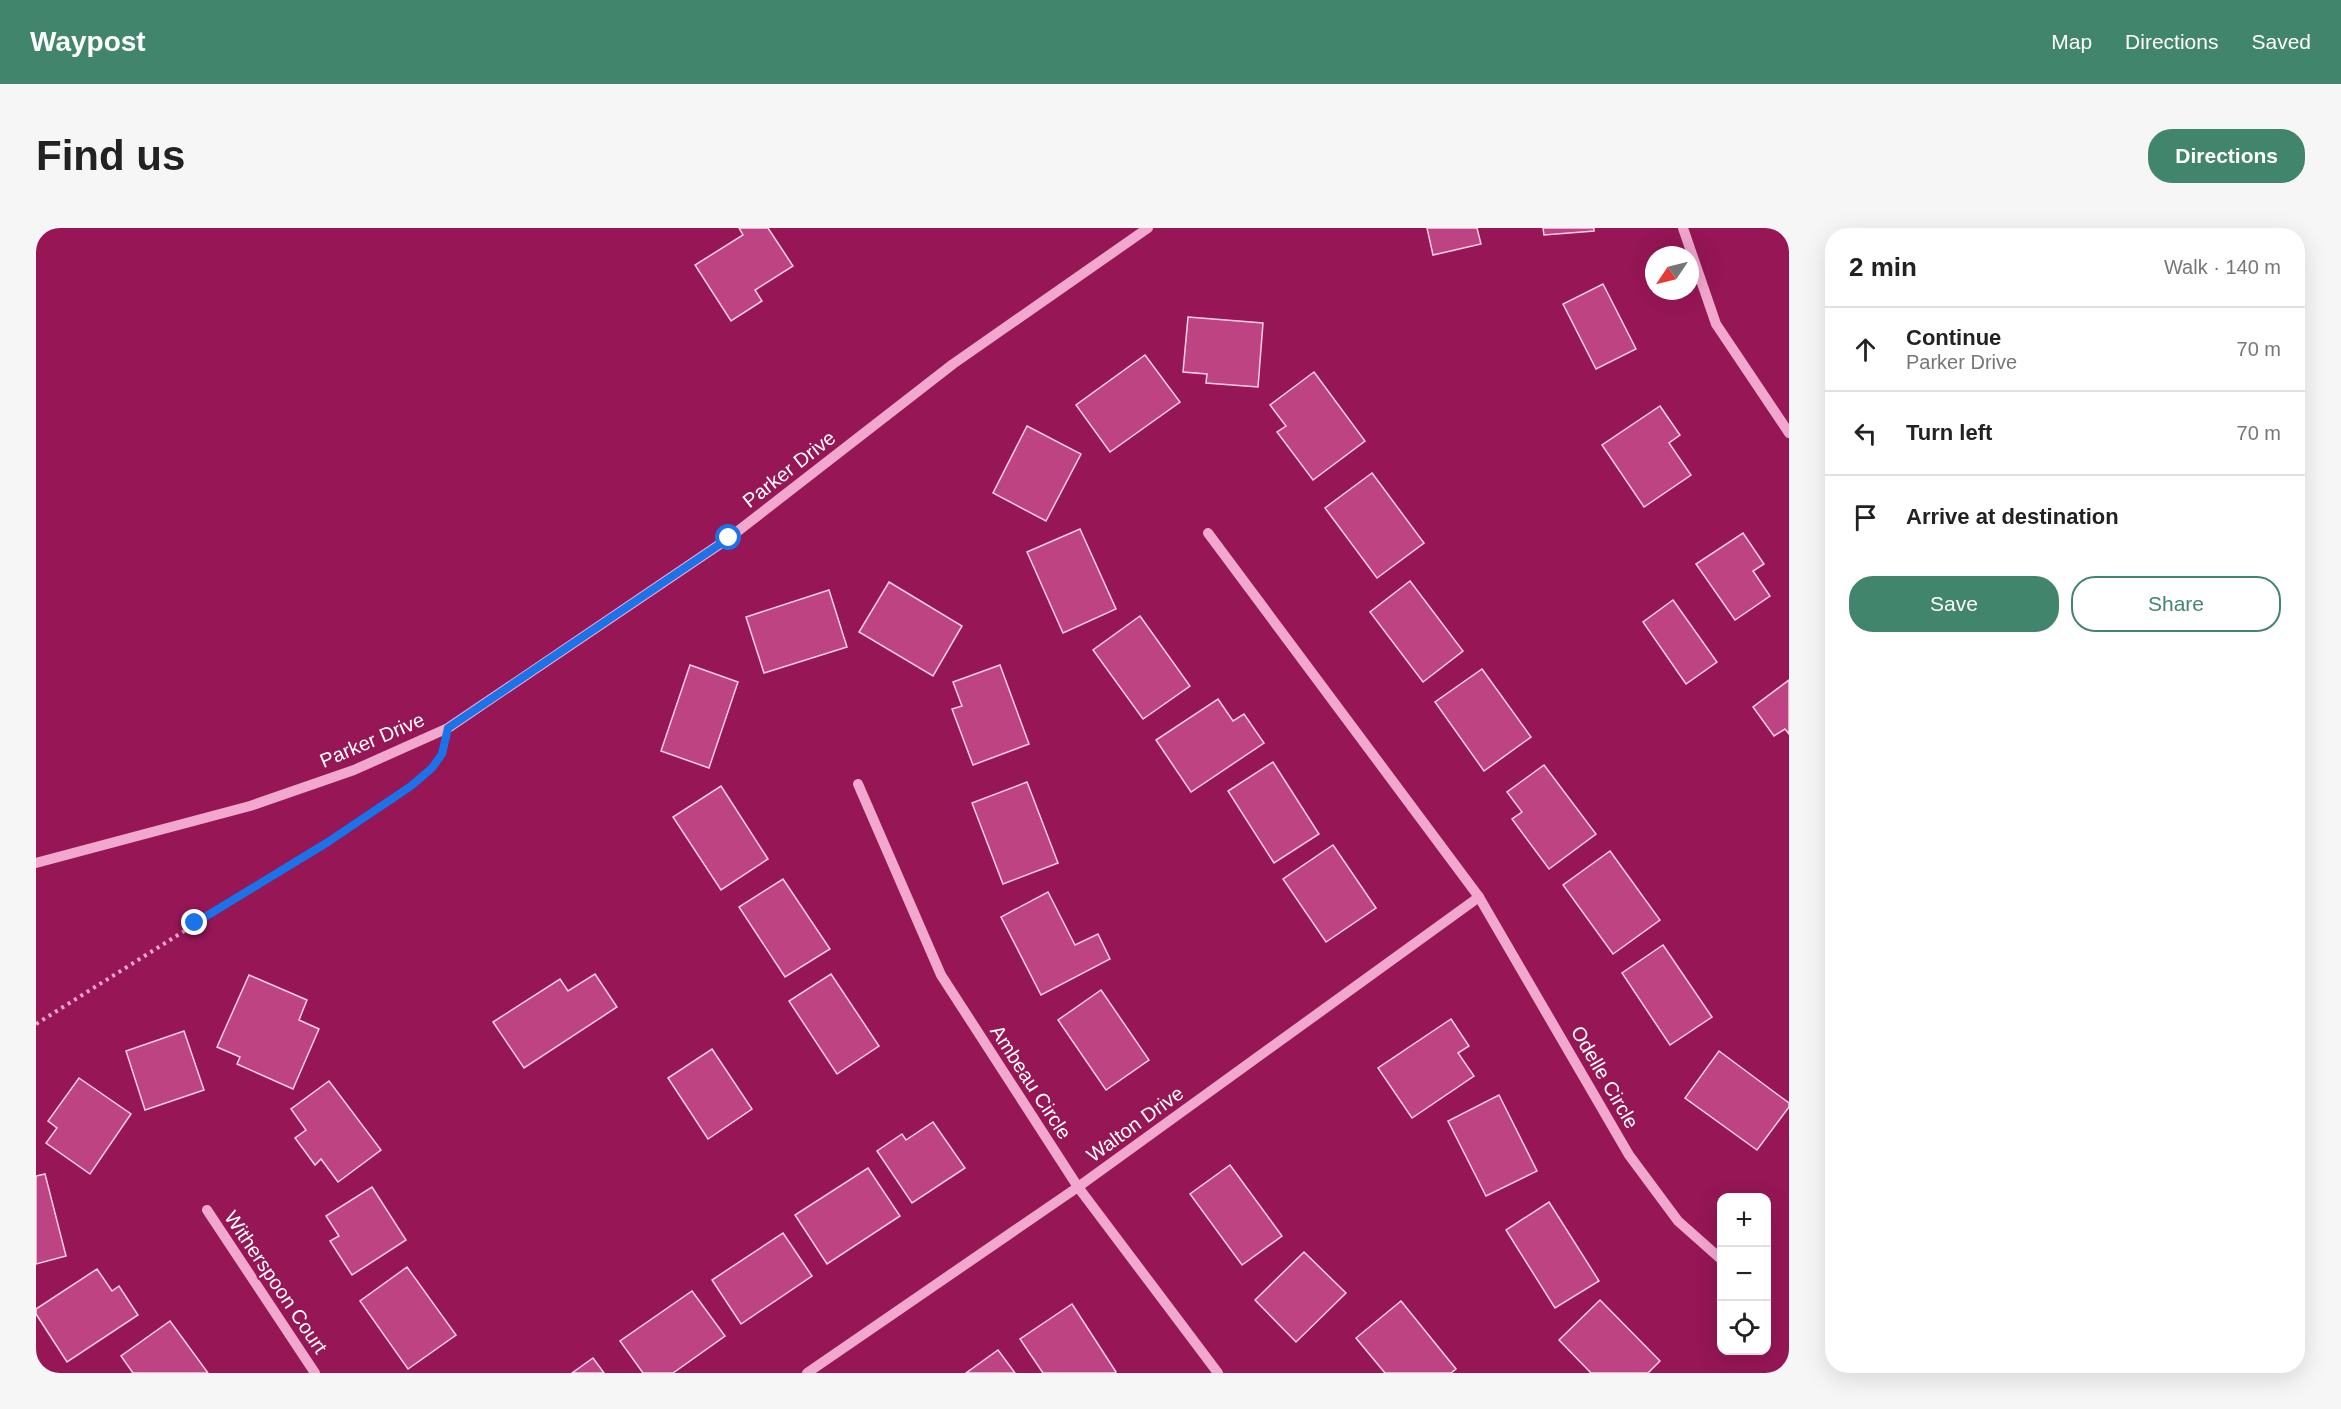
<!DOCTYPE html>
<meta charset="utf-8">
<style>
:root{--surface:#fff;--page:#f6f6f6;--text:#222;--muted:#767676;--line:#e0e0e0;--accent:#42856d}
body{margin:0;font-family:Arial,sans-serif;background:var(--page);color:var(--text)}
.controls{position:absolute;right:18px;bottom:18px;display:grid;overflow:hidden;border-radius:12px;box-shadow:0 6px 24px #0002}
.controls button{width:54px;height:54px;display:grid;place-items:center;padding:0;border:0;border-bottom:2px solid var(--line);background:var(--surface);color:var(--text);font:30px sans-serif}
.compass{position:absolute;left:1609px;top:18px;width:54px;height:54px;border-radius:50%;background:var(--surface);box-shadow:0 6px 24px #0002;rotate:235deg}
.stop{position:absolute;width:18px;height:18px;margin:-14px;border:4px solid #1a73e8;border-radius:50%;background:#fff}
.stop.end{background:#1a73e8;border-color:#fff;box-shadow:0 2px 6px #0008}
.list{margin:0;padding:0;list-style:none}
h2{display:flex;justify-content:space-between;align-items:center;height:78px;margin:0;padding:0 24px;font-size:26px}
h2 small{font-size:20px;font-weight:400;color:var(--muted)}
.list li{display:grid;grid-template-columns:39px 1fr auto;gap:18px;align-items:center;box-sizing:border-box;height:84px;padding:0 24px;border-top:2px solid var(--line)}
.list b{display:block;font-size:22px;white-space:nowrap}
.list p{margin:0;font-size:20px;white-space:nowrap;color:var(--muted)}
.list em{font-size:20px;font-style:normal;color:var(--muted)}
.actions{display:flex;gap:12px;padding:18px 24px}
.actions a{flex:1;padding:14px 0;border:2px solid var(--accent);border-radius:24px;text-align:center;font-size:21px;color:var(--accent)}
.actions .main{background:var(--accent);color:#fff}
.icon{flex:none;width:33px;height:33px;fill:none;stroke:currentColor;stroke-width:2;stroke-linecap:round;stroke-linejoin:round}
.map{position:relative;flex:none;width:1753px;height:1145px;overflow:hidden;border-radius:24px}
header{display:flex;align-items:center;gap:36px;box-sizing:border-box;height:84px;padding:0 30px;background:var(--accent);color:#fff}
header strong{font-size:28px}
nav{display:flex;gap:33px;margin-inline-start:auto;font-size:21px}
.intro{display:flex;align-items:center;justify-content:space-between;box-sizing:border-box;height:144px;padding:0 36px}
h1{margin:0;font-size:42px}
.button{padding:15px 27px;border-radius:24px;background:var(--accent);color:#fff;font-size:21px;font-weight:700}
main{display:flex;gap:36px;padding:0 36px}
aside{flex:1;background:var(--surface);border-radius:24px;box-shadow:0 6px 24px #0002}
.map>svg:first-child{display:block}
</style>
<header>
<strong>Waypost</strong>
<nav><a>Map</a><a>Directions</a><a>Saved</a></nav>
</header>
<div class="intro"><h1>Find us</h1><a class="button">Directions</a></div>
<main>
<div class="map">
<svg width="1753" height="1145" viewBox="0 0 1753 1145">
<rect width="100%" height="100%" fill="#961656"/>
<g fill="#be4382" stroke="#fccfe6" stroke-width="1.5">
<path d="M 703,0 L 732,0 L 757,38 L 719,62 L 726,73 L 695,93 L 659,37 L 707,7 Z"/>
<path d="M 1391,0 L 1441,0 L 1445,16 L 1397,27 Z"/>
<path d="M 1507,0 L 1558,0 L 1558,3 L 1508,7 Z"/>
<path d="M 1567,56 L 1600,121 L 1560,141 L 1527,76 Z"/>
<path d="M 1152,89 L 1227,95 L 1222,159 L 1170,155 L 1171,146 L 1147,144 Z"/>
<path d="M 1109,127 L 1144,174 L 1074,224 L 1040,177 Z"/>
<path d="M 1278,144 L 1329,213 L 1277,252 L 1241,204 L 1250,198 L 1234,177 Z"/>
<path d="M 1624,178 L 1644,207 L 1633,215 L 1655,247 L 1608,279 L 1566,217 Z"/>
<path d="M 991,198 L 1045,226 L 1010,293 L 957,265 Z"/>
<path d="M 1336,245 L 1388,315 L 1341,350 L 1289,280 Z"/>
<path d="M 1044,301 L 1080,381 L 1027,405 L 991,324 Z"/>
<path d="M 1707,305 L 1728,336 L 1717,343 L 1734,368 L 1699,392 L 1660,336 Z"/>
<path d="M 1374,353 L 1427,423 L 1387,454 L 1334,384 Z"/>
<path d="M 853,354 L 926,398 L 897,448 L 823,404 Z"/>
<path d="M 793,362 L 811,419 L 728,445 L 710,389 Z"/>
<path d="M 1637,372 L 1681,434 L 1650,456 L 1607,394 Z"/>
<path d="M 1104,388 L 1154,458 L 1107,491 L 1057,422 Z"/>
<path d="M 654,437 L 702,454 L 673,540 L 625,523 Z"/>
<path d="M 964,437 L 993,516 L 937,537 L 916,481 L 926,478 L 917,454 Z"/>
<path d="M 1446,441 L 1495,509 L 1448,543 L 1399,474 Z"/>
<path d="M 1753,452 L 1753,506 L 1749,501 L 1738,508 L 1717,479 Z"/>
<path d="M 1182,471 L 1197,493 L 1208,486 L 1228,515 L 1155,564 L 1120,512 Z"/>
<path d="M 1237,534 L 1283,606 L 1238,635 L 1192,563 Z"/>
<path d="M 1508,537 L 1560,606 L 1513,641 L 1476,591 L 1486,584 L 1471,564 Z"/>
<path d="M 991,554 L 1022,635 L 967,656 L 936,575 Z"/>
<path d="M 685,558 L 732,631 L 685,662 L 637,589 Z"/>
<path d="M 1297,617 L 1340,680 L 1290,714 L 1247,651 Z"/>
<path d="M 1574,623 L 1624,692 L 1577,726 L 1527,657 Z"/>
<path d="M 747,651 L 794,721 L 749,749 L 703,679 Z"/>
<path d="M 1012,664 L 1039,717 L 1062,706 L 1074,731 L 1005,767 L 965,689 Z"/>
<path d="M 1627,717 L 1676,789 L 1634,817 L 1586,745 Z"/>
<path d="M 559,746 L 581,779 L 488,840 L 457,794 L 524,751 L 532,763 Z"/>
<path d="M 795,746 L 843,818 L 801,846 L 753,773 Z"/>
<path d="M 213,747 L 271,772 L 263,792 L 283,801 L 257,861 L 201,836 L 204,829 L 181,819 Z"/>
<path d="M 1065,762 L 1113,832 L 1070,862 L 1022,792 Z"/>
<path d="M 1415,791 L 1433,818 L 1422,825 L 1438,848 L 1376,890 L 1342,840 Z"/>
<path d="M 148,803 L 168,862 L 109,882 L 90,823 Z"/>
<path d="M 676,821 L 716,881 L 672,911 L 632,850 Z"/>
<path d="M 1683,823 L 1753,875 L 1753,879 L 1721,922 L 1649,870 Z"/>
<path d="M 43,850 L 95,886 L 54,946 L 10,915 L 21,900 L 12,893 Z"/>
<path d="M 293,853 L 345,922 L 302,954 L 285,931 L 279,937 L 259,910 L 270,902 L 255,881 Z"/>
<path d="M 1463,867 L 1501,943 L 1450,968 L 1412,893 Z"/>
<path d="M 897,894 L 929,940 L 876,975 L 841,923 L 866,906 L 870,912 Z"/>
<path d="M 1194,937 L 1246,1008 L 1206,1037 L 1154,966 Z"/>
<path d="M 832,940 L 864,988 L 791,1036 L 759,987 Z"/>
<path d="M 9,946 L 30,1028 L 0,1036 L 0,948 Z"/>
<path d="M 336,959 L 370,1012 L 316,1047 L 294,1013 L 303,1008 L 290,988 Z"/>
<path d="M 1513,974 L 1563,1053 L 1519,1080 L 1470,1002 Z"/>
<path d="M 747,1005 L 776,1048 L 705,1096 L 676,1052 Z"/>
<path d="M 1268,1024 L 1310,1065 L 1260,1114 L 1219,1072 Z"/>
<path d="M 371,1039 L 420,1107 L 372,1141 L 324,1073 Z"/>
<path d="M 61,1041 L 76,1063 L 83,1058 L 102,1087 L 31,1134 L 0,1086 L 0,1081 Z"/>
<path d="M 656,1063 L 689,1108 L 637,1145 L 607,1145 L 584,1113 Z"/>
<path d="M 1564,1072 L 1624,1133 L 1612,1145 L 1555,1145 L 1523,1112 Z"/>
<path d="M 1365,1073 L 1420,1141 L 1415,1145 L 1349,1145 L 1320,1110 Z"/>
<path d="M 1036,1076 L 1080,1144 L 1079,1145 L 1007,1145 L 984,1111 Z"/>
<path d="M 134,1093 L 172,1145 L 97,1145 L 85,1128 Z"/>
<path d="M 962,1122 L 979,1145 L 930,1145 Z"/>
<path d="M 557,1130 L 568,1145 L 536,1145 Z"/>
</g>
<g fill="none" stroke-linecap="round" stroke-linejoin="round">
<path stroke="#f1a7ce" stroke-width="4" stroke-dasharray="3 4.5" stroke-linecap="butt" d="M 0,796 L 359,571 L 387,548 L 406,527"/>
<g stroke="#f1a7ce" stroke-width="10">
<path d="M 1647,0 L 1680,96 L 1753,205"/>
<path d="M 1172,305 L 1443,669 L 1593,927 L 1642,993 L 1686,1032"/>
<path d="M 822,556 L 905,747 L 1042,959 L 1182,1145"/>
<path d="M 0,635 L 214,578 L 318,542 L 412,500 L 693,310 L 917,136 L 1112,0"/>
<path d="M 171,982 L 279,1145"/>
<path d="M 771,1145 L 1042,959 L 1443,669"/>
</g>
</g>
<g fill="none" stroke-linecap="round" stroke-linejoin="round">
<path stroke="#1a73e8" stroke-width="8" d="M 159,695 L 292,614 L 375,558 L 396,540 L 406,526 L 412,500 L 693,310"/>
</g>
<g text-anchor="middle" stroke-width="4.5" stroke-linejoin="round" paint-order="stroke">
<g font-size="20" fill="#fff" stroke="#961656">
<text transform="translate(753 241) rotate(-38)" y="7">Parker Drive</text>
<text transform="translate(336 512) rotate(-23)" y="7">Parker Drive</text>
<text transform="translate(1569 849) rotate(60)" y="7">Odelle Circle</text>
<text transform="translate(995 854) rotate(57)" y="7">Ambeau Circle</text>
<text transform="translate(1099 896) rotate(-36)" y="7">Walton Drive</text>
<text transform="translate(240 1054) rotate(56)" y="7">Witherspoon Court</text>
</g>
</g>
</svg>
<div class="controls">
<button>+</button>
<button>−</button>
<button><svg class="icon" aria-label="locate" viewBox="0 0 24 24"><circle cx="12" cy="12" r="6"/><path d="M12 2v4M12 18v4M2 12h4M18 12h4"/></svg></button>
</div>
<svg class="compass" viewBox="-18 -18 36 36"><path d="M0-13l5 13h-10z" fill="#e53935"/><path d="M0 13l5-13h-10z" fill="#767676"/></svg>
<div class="stop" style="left:693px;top:310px"></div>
<div class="stop end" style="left:159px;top:695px"></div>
</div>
<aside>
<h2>2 min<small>Walk · 140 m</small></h2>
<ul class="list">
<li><svg class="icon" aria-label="ahead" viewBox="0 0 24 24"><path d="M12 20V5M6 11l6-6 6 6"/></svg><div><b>Continue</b><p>Parker Drive</p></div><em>70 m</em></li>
<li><svg class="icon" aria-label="left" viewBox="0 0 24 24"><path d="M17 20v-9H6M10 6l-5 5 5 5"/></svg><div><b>Turn left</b></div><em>70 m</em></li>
<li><svg class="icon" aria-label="arrive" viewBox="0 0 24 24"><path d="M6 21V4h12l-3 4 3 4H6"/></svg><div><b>Arrive at destination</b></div></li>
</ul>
<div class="actions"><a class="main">Save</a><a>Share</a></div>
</aside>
</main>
